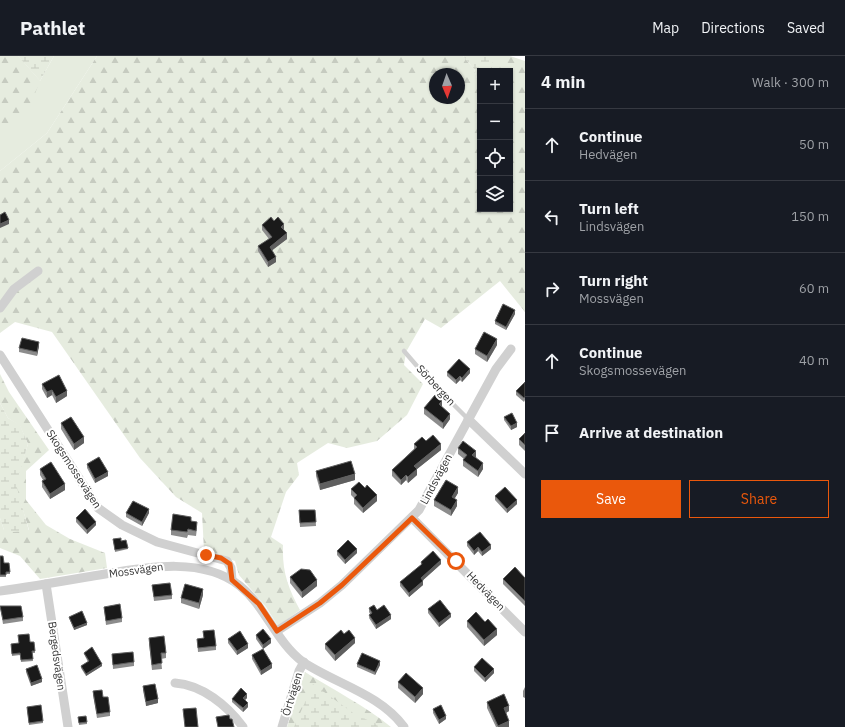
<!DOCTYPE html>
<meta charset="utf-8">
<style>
:root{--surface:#171b24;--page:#20242c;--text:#f1f3f6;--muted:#9ea1a6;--line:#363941;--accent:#ea580c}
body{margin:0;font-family:"IBM Plex Sans",sans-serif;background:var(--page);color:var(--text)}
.controls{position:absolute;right:12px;top:12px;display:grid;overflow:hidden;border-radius:0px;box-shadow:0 1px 3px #0004}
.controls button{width:36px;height:36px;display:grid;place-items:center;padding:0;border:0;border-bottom:1px solid var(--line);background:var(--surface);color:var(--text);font:20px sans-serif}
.compass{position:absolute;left:429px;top:12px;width:36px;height:36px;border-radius:50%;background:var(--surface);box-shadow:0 1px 3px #0004;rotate:178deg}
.stop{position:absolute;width:12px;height:12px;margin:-9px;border:3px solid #ea580c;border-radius:50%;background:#fff}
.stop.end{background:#ea580c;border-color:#fff;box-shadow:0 1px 4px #0008}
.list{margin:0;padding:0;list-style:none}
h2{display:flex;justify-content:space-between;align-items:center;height:52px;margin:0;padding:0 16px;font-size:17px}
h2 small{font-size:13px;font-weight:400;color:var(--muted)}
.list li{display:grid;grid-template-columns:26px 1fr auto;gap:12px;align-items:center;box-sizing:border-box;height:72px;padding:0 16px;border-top:1px solid var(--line)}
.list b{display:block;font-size:15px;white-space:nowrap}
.list p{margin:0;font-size:13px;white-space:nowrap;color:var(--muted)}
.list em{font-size:13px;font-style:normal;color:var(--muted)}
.actions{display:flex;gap:8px;padding:12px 16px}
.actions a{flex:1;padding:9px 0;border:1px solid var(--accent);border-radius:0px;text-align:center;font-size:14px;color:var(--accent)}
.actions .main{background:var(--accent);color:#fff}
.icon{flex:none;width:22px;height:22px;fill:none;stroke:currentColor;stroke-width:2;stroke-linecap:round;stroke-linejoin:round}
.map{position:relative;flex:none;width:525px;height:671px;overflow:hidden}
header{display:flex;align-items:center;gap:24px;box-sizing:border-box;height:56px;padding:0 20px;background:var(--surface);border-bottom:1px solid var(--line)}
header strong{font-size:19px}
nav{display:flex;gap:22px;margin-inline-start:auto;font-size:14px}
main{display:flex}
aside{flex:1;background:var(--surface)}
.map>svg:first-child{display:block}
</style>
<header>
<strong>Pathlet</strong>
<nav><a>Map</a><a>Directions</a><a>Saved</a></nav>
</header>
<main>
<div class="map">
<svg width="525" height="671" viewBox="0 0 525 671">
<defs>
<pattern id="forest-firs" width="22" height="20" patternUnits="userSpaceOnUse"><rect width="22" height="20" fill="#e6ecdf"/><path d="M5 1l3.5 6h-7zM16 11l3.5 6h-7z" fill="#c6cbc0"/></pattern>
<pattern id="wetland-marsh" width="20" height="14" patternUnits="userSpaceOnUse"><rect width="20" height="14" fill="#e6ecdf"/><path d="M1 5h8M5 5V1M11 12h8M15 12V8" fill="none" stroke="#c6cbc0"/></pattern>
</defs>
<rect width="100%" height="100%" fill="#fff"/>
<path fill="#e6ecdf" d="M 0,0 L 18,0 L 40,25 L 54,0 L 97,0 L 47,77 L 0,115 Z"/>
<g fill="url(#forest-firs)" fill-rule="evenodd">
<path d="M 0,0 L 18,0 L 40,25 L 27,57 L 0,75 Z"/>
<path d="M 97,0 L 463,0 L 474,13 L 480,32 L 480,153 L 510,153 L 510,15 L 492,15 L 492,0 L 510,0 L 525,5 L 525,256 L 500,225 L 441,272 L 425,263 L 406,296 L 404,309 L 423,328 L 407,359 L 377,385 L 347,392 L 328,387 L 297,407 L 299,419 L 286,436 L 271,481 L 283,489 C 282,516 288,531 300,554 L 278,570 L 266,551 L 239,519 L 235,505 L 204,494 L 202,457 L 176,441 L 140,402 L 52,276 L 15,266 L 0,277 L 0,115 L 47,77 ZM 435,18 L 459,18 L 459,42 L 435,42 Z"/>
<path d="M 0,318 L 9,336 L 49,394 L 26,415 L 26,444 L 46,469 L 70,483 L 105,497 L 107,512 L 40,523 L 20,500 L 0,492 L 0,462 L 4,474 L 29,474 L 15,428 L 28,388 L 20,370 L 8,362 L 0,347 Z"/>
<path d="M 305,616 C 334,634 365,650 391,671 L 287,671 Z"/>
</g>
<g fill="url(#wetland-marsh)">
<path d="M 18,0 L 54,0 L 40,25 Z"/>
<path d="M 463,0 L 492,0 L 492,15 L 480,15 L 480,32 L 474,13 Z"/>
<path d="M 0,347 L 8,362 L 20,369 L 28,388 L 16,428 L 29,475 L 13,476 L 4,474 L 0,462 Z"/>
<path d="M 313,628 L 356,659 L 377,668 L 378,671 L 294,671 Z"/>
</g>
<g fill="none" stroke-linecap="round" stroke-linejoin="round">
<path stroke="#d0d0d0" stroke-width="4.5" d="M 404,295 L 429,324 L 468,363"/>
<g stroke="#d0d0d0" stroke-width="9">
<path d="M 0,252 L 14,233 L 38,215"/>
<path d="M 0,299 L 98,452 L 122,469 L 157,486 L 227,505 L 231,512 L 232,524"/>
<path d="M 468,363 L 525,418"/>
<path d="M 412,462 L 525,576"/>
<path d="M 46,528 L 68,671"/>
<path d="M 0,535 C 29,531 58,526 87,521 C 133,514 199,497 240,530 C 266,551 276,586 303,606 C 336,628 380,638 404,671"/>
<path d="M 277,575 L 320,547 L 342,529 L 419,454 L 496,313 L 511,293"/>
<path d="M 175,627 C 202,629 227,649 243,671"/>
<path d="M 282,671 L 299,615 L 304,606"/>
</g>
</g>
<g fill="#8c8c8c">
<path d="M 262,169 L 284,173 L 287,183 L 272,194 L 276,206 L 268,211 L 258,195 L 258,190 L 269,183 L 262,174 Z"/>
<path d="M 515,258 L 506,274 L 495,268 L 495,265 Z"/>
<path d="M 497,289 L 487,306 L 475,298 L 475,293 Z"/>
<path d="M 39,290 L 37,300 L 19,296 L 19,292 Z"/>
<path d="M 447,316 L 470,317 L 462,326 L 460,324 L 456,328 L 447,320 Z"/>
<path d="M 525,326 L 525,344 L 524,346 L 516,339 L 516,335 Z"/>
<path d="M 42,328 L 67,340 L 56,347 L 52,339 L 47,342 L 42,333 Z"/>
<path d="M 442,351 L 450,363 L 443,373 L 424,358 L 424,352 Z"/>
<path d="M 504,361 L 517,371 L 511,374 L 504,364 Z"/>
<path d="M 61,367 L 84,387 L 74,394 L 61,373 Z"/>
<path d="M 525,377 L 525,395 L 519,389 L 519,383 Z"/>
<path d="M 426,385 L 441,394 L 417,413 L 417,419 L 408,427 L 406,424 L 401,429 L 392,420 L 392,414 L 414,393 L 414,388 Z"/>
<path d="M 458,392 L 476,401 L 483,413 L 478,421 L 463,410 L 463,404 L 464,403 L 458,398 Z"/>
<path d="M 87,408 L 108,420 L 95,427 L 87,412 Z"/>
<path d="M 40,413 L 65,434 L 50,443 L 42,431 L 42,425 L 43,424 L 40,419 Z"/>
<path d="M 316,415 L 355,424 L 320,434 L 316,420 Z"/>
<path d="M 351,433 L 377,445 L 363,457 L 354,448 L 354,442 L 351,439 Z"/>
<path d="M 458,437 L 454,443 L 457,450 L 451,460 L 434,450 L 434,444 Z"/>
<path d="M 495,440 L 517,448 L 507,457 L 495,444 Z"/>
<path d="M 299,454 L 315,454 L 316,470 L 300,471 Z"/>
<path d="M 126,457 L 149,457 L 142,470 L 126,461 Z"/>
<path d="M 76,462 L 96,469 L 87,478 L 76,466 Z"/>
<path d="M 191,466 L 197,472 L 196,480 L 188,479 L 187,482 L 171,479 L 171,474 Z"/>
<path d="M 113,483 L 121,485 L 128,492 L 128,493 L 115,496 Z"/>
<path d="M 467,486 L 491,493 L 482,500 L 478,495 L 474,499 L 467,490 Z"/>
<path d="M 337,495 L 357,497 L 345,508 L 337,499 Z"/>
<path d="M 0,500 L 4,507 L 10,516 L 10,518 L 6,518 L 6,521 L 0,521 Z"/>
<path d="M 421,506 L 441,508 L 423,524 L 423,529 L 409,541 L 400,530 L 400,526 L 421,509 Z"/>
<path d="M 290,521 L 317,530 L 302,542 L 290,527 Z"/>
<path d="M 525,522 L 525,550 L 503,528 L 503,523 Z"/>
<path d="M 152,529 L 172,539 L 172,543 L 154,545 Z"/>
<path d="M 203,539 L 199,553 L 181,547 L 181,542 Z"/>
<path d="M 0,550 L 23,561 L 23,565 L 3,568 Z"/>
<path d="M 104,551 L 122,562 L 122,566 L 106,569 Z"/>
<path d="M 369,552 L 377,554 L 391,563 L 376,573 L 369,562 L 370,558 L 369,556 Z"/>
<path d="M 428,553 L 451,561 L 439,571 L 428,557 Z"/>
<path d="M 69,561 L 87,569 L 74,574 L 69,562 Z"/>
<path d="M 467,565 L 485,566 L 497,579 L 484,590 L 467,571 Z"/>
<path d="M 203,575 L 216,590 L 216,594 L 198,596 L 197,583 L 204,582 Z"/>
<path d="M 344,578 L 355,587 L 335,605 L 325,593 L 325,588 Z"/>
<path d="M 256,579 L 271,587 L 263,593 L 256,583 Z"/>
<path d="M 149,582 L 166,597 L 166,602 L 161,603 L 162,613 L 152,614 L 149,588 Z"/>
<path d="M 228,583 L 248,592 L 237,599 L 228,587 Z"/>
<path d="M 34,586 L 35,597 L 32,597 L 33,605 L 21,606 L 20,599 L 12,600 L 11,590 Z"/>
<path d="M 84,597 L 102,610 L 86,620 L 81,612 L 81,610 L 88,606 L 84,598 Z"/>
<path d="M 112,598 L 134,606 L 134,610 L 113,613 Z"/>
<path d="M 252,599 L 272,612 L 261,619 L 252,603 Z"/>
<path d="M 357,608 L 380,609 L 375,619 L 357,611 Z"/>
<path d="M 474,611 L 494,617 L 485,626 L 474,615 Z"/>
<path d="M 26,613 L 42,626 L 31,630 L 26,616 Z"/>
<path d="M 398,626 L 423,638 L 415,647 L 398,632 Z"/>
<path d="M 143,630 L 158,647 L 146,650 L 143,634 Z"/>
<path d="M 525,631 L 525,642 L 523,641 L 523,635 Z"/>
<path d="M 93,635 L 110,656 L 110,660 L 97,662 L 93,639 Z"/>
<path d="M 247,642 L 245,644 L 248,651 L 243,656 L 232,646 L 232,643 Z"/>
<path d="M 487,646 L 509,655 L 506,657 L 509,671 L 496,671 L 487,652 Z"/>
<path d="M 27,653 L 43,665 L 43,667 L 29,669 Z"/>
<path d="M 433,653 L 446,663 L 439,668 L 433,657 Z"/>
<path d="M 78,661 L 87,666 L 87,668 L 79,669 Z"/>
</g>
<g fill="#5f5f5f">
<path d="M 9,164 L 9,168 L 0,172 L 0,168 Z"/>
<path d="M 284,168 L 284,173 L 281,176 L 281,171 Z"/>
<path d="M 287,177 L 287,183 L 270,196 L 270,191 Z"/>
<path d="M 276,201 L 276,206 L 268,211 L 268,206 Z"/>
<path d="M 515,254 L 515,258 L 506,274 L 506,271 Z"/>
<path d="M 497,283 L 497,289 L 487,306 L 487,300 Z"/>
<path d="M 39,286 L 39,290 L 37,300 L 37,296 Z"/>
<path d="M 470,313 L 470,317 L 462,326 L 462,322 Z"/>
<path d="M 460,320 L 460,324 L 456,328 L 456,324 Z"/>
<path d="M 52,334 L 52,339 L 47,342 L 47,336 Z"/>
<path d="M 67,335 L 67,340 L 56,347 L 56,341 Z"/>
<path d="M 442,345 L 442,351 L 439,348 Z"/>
<path d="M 450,358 L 450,363 L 443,373 L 443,367 Z"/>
<path d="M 517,367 L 517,371 L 511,374 L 511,370 Z"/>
<path d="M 84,381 L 84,387 L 74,394 L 74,388 Z"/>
<path d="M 441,388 L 441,394 L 417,413 L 417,419 L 408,427 L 408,421 L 414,410 Z"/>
<path d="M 476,395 L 476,401 L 472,405 L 472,399 Z"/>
<path d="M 483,407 L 483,413 L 478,421 L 478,415 Z"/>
<path d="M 108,416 L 108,420 L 95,427 L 95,423 Z"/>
<path d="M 355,418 L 355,424 L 320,434 L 320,428 Z"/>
<path d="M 406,419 L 406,424 L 401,429 L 401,424 Z"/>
<path d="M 65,428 L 65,434 L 50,443 L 50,438 Z"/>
<path d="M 458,431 L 458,437 L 452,447 L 452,441 Z"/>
<path d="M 377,439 L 377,445 L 363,457 L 363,452 Z"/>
<path d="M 457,444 L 457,450 L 451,460 L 451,454 Z"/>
<path d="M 517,444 L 517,448 L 507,457 L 507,453 Z"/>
<path d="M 149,453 L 149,457 L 142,470 L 142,466 Z"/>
<path d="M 96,466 L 96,469 L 87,478 L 87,474 Z"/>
<path d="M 491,489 L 491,493 L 482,500 L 482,496 Z"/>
<path d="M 478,491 L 478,495 L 474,499 L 474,495 Z"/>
<path d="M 357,493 L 357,497 L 345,508 L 345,504 Z"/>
<path d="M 441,504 L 441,508 L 421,526 L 421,522 Z"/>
<path d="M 317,524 L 317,530 L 302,542 L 302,536 Z"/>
<path d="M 423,525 L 423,529 L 409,541 L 409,537 Z"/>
<path d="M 203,533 L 203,539 L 199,553 L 199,547 Z"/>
<path d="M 451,558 L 451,561 L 439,571 L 439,567 Z"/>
<path d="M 391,559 L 391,563 L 376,573 L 376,569 Z"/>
<path d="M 87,567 L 87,569 L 74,574 L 74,572 Z"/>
<path d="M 497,573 L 497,579 L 484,590 L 484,584 Z"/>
<path d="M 355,582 L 355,587 L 335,605 L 335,599 Z"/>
<path d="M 271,583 L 271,587 L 263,593 L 263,589 Z"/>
<path d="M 248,588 L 248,592 L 237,599 L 237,595 Z"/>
<path d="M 380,605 L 380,609 L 375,619 L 375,616 Z"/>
<path d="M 102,608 L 102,610 L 86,620 L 86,618 Z"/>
<path d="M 272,608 L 272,612 L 261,619 L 261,615 Z"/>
<path d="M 494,613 L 494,617 L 485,626 L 485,622 Z"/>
<path d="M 42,623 L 42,626 L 31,630 L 31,627 Z"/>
<path d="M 423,632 L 423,638 L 415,647 L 415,641 Z"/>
<path d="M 247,638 L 247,642 L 243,646 L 243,642 Z"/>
<path d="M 158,643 L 158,647 L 146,650 L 146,646 Z"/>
<path d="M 248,647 L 248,651 L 243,656 L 243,652 Z"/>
<path d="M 509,650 L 509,655 L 504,658 L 504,652 Z"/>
<path d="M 446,660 L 446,663 L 439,668 L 439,664 Z"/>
<path d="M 509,665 L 509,671 L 498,671 L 498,670 Z"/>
</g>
<g fill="#1a1a1a" stroke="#5f5f5f">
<path d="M 5,156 L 9,164 L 0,168 L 0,159 Z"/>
<path d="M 271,161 L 274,165 L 278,161 L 284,168 L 281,171 L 287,177 L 270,191 L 276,201 L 268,206 L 258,190 L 272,181 L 262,169 Z"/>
<path d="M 503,248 L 515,254 L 506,271 L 495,265 Z"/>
<path d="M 484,276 L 497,283 L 487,300 L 475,293 Z"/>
<path d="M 22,282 L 39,286 L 37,296 L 19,292 Z"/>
<path d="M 459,303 L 470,313 L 462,322 L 460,320 L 456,324 L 447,316 Z"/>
<path d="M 59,319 L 67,335 L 56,341 L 52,334 L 47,336 L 42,328 Z"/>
<path d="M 525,326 L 525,341 L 524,342 L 516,335 Z"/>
<path d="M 435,339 L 442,345 L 439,348 L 450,358 L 443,367 L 424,352 Z"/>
<path d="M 512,357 L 517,367 L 511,370 L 504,361 Z"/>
<path d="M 71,361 L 84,381 L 74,388 L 61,367 Z"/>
<path d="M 525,377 L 525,389 L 519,383 Z"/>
<path d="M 433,379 L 441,388 L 414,410 L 417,413 L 408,421 L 406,419 L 401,424 L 392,414 L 417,391 L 414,388 L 422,381 L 426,385 Z"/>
<path d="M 463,385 L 476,395 L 472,399 L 483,407 L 478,415 L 463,404 L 467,399 L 458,392 Z"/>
<path d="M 99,401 L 108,416 L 95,423 L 87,408 Z"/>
<path d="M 351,405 L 355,418 L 320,428 L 316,415 Z"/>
<path d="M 51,406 L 65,428 L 50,438 L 42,425 L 46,423 L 40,413 Z"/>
<path d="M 446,424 L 458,431 L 452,441 L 457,444 L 451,454 L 434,444 Z"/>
<path d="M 359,426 L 365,432 L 367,429 L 377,439 L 363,452 L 354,442 L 357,439 L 351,433 Z"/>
<path d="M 505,431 L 517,444 L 507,453 L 495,440 Z"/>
<path d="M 133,445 L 149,453 L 142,466 L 126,457 Z"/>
<path d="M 85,453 L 96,466 L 87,474 L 76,462 Z"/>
<path d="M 299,454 L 315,454 L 316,466 L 300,467 Z"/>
<path d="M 173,458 L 191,461 L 191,465 L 197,466 L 196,475 L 188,473 L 187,476 L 171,474 Z"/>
<path d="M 480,476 L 491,489 L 482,496 L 478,491 L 474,495 L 467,486 Z"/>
<path d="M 121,482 L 121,485 L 126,484 L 128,492 L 115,494 L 113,483 Z"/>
<path d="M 348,484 L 357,493 L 345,504 L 337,495 Z"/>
<path d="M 433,495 L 441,504 L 421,522 L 423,525 L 409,537 L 400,526 L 422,508 L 421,506 Z"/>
<path d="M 0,500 L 3,500 L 4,507 L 9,507 L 10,516 L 6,516 L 6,519 L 0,519 Z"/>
<path d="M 515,511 L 525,522 L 525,545 L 503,523 Z"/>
<path d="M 301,513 L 310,514 L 317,524 L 302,536 L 290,521 Z"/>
<path d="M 170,527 L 172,539 L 154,541 L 152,529 Z"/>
<path d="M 185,528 L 203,533 L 199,547 L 181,542 Z"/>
<path d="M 440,544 L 451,558 L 439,567 L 428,553 Z"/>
<path d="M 120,548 L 122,562 L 106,565 L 104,551 Z"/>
<path d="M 374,549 L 377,554 L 384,549 L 391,559 L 376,569 L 369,559 L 372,557 L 369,552 Z"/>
<path d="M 0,550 L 21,550 L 23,561 L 3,564 Z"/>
<path d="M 82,555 L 87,567 L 74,572 L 69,561 Z"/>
<path d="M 476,556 L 485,566 L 488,563 L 497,573 L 484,584 L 467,565 Z"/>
<path d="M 263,573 L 271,583 L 263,589 L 256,579 Z"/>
<path d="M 214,574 L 216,590 L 198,592 L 197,583 L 204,582 L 203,575 Z"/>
<path d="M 341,574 L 344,578 L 349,574 L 355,582 L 335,599 L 325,588 Z"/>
<path d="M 240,575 L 248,588 L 237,595 L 228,583 Z"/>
<path d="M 29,578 L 30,586 L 34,586 L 35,595 L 32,595 L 33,603 L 21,604 L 20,597 L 12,598 L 11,588 L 19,587 L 18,579 Z"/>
<path d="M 164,580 L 166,597 L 161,597 L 162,607 L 152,609 L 149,582 Z"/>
<path d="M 92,591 L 102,608 L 86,618 L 81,610 L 89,605 L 84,597 Z"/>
<path d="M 263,593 L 272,608 L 261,615 L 252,599 Z"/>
<path d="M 133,596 L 134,606 L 113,609 L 112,598 Z"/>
<path d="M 362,597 L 380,605 L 375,616 L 357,608 Z"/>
<path d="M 482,602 L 494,613 L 485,622 L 474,611 Z"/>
<path d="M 37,609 L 42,623 L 31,627 L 26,613 Z"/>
<path d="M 406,617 L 423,632 L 415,641 L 398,626 Z"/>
<path d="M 155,628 L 158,643 L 146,646 L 143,630 Z"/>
<path d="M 241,632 L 247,638 L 243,642 L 248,647 L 243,652 L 232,643 Z"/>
<path d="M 102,634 L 103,641 L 108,641 L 110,656 L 97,658 L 93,635 Z"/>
<path d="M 504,638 L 509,650 L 504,652 L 509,665 L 498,670 L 487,646 Z"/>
<path d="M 41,649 L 43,665 L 29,667 L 27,651 Z"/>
<path d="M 441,649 L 446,660 L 439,664 L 433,653 Z"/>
<path d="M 196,652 L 198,671 L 185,671 L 183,653 Z"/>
<path d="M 229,659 L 230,663 L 232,663 L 234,671 L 218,671 L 216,661 Z"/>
<path d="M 86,660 L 87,666 L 79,667 L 78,661 Z"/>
</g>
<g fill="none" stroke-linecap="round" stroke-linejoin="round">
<path stroke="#ea580c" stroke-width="5" d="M 206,499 L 221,502 L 230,508 L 232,524 L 259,548 L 277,575 L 320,547 L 342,529 L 412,462 L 456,505"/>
</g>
<g text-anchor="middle" stroke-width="4" stroke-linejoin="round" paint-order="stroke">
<g font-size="11" fill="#333" stroke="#fff">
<text transform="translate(436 329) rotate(47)" y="4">Sörbergen</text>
<text transform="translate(74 413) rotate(57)" y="4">Skogsmossevägen</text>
<text transform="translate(436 423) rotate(-62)" y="4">Lindsvägen</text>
<text transform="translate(136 514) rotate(-8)" y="4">Mossvägen</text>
<text transform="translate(486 535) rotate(46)" y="4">Hedvägen</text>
<text transform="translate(57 600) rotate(82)" y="4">Bergedsvägen</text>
<text transform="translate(292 638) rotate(-73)" y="4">Örtvägen</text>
</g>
</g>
</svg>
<div class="controls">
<button>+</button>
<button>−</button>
<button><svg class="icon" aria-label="locate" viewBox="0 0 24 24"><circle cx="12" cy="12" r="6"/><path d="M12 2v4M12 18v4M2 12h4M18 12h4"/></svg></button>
<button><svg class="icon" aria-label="layers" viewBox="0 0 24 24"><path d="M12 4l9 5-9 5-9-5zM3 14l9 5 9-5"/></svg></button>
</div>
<svg class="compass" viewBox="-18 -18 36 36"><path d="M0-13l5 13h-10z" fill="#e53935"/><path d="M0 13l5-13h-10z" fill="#9ea1a6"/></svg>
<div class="stop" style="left:456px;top:505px"></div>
<div class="stop end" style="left:206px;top:499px"></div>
</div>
<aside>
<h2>4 min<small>Walk · 300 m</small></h2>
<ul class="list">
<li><svg class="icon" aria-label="ahead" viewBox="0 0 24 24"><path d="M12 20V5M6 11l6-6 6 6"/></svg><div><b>Continue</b><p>Hedvägen</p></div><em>50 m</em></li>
<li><svg class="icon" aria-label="left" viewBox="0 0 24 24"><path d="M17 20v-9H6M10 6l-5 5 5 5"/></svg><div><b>Turn left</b><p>Lindsvägen</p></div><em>150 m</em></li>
<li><svg class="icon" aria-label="right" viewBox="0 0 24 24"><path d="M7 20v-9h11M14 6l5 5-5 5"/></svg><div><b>Turn right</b><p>Mossvägen</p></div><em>60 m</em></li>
<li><svg class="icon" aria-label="ahead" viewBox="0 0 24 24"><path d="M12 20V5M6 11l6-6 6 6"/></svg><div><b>Continue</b><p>Skogsmossevägen</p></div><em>40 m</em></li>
<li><svg class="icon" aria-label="arrive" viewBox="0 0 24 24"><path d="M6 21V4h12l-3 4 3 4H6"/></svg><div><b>Arrive at destination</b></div></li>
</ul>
<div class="actions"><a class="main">Save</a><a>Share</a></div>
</aside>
</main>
